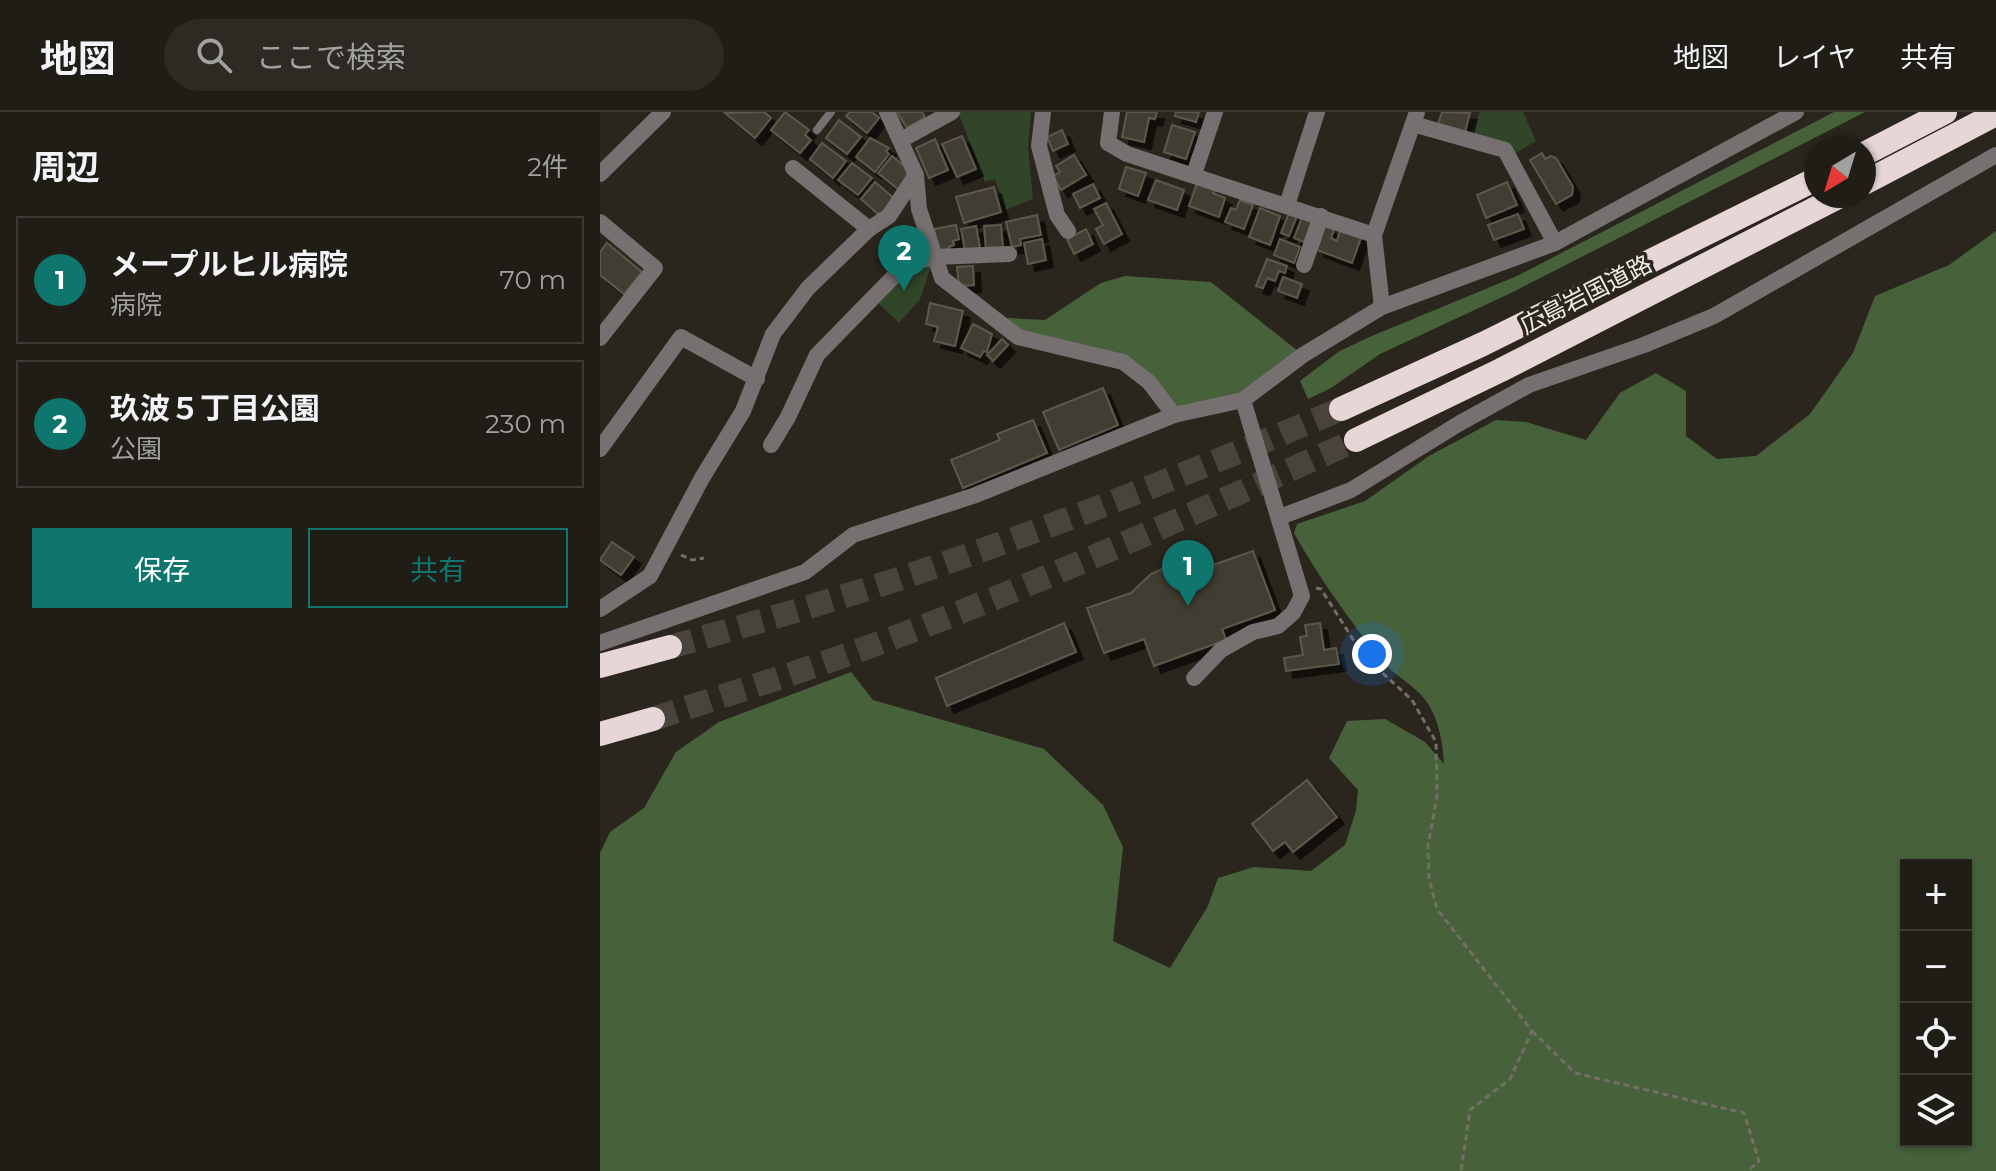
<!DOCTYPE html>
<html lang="ja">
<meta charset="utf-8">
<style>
:root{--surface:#201c16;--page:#2d2923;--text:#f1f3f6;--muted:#a2a1a1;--line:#3d3a35;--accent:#0f766e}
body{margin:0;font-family:Montserrat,"Noto Sans JP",sans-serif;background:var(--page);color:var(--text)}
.controls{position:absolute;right:24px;bottom:24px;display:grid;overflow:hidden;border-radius:0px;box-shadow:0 2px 6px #0004}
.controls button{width:72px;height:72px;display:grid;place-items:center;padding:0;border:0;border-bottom:2px solid var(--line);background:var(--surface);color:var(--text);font:40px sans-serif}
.compass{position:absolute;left:1204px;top:24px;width:72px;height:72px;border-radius:50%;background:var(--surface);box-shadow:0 2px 6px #0004;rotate:218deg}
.you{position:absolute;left:772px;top:542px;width:28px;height:28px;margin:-20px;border:6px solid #fff;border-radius:50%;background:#1a73e8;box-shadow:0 0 0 12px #1a73e833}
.badge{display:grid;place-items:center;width:52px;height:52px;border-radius:50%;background:var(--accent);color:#fff;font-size:26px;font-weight:700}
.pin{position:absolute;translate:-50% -66px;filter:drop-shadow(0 2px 4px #0008)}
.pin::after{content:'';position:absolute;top:42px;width:28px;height:24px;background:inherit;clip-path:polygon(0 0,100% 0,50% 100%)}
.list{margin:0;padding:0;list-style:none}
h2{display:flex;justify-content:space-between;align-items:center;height:104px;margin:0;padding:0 32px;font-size:34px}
h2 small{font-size:26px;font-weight:400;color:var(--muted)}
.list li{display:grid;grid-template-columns:52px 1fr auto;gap:24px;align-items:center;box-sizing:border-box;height:128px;margin:0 16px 16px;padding:0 16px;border:2px solid var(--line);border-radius:0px}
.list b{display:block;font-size:30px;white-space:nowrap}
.list p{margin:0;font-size:26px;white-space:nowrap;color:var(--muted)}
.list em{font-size:26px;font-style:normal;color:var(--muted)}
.actions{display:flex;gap:16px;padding:24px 32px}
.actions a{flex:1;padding:18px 0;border:2px solid var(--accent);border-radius:0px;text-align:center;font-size:28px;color:var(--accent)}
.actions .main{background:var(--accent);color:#fff}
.icon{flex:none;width:44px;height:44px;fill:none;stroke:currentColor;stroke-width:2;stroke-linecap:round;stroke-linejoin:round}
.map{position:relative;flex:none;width:1396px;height:1059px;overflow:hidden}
header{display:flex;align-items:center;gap:48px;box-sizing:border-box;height:112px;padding:0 40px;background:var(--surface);border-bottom:2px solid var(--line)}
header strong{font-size:38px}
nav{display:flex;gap:44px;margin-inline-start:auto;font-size:28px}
.search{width:560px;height:72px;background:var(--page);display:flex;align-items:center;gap:20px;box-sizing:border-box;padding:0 28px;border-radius:44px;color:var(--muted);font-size:30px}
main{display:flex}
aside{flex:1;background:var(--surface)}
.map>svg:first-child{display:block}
</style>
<header>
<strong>地図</strong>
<div class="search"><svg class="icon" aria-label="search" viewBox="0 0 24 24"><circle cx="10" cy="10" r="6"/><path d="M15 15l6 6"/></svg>ここで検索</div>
<nav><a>地図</a><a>レイヤ</a><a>共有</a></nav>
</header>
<main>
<aside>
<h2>周辺<small>2件</small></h2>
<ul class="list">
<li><span class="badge">1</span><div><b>メープルヒル病院</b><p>病院</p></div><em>70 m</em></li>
<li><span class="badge">2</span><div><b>玖波５丁目公園</b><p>公園</p></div><em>230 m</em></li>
</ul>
<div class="actions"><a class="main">保存</a><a>共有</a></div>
</aside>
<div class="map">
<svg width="1396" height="1059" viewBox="0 0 1396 1059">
<defs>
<filter id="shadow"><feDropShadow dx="7" dy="7" stdDeviation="0" flood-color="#0009"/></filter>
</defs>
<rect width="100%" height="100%" fill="#2b261d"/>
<g fill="#314628">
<path d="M 358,0 L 431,0 L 428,35 L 433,87 L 406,98 L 395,67 L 385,70 Z"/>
<path d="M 880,0 L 923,0 L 936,29 L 909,45 L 868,27 Z"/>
<path d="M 334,145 L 320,187 L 299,211 L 273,186 L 306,152 Z"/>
</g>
<g fill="#47623b" fill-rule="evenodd">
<path d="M 1234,0 L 1265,0 L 911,181 L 780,242 L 731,276 L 708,287 L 700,269 L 738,240 L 767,226 L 917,164 Z"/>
<path d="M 1396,119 L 1396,1059 L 0,1059 L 0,741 L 10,720 L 44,696 L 76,640 L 119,610 L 251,560 L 273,588 L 444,637 L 503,693 L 523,735 L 513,829 L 570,856 L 608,794 L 618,766 L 654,755 L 711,759 L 745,733 L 756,699 L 758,678 L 729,646 L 747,609 L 785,607 L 825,630 L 844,652 C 843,629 838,602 822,584 C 810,570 792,562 781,548 C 749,507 719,466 694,421 L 697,412 L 765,389 L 829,344 L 896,308 L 926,310 L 986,328 L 1020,281 L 1056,261 L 1086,279 L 1086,324 L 1117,347 L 1156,344 L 1210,302 L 1253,241 L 1275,184 L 1349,153 ZM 1366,753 L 1366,1029 L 1306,1029 L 1306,753 Z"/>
<path d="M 525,164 L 611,170 L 703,243 L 643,288 L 574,303 L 523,251 L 418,225 L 391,205 L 445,208 L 501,171 Z"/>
</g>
<g fill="#413c32" stroke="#5d584d" stroke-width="2" filter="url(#shadow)">
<path d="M 164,0 L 171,6 L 155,26 L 125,1 Z"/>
<path d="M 185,0 L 209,18 L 205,23 L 211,28 L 200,41 L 171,18 Z"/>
<path d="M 250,0 L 272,0 L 279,6 L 267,21 L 246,4 Z"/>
<path d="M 297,0 L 322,0 L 325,5 L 307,16 Z"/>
<path d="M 527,0 L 557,0 L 555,7 L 549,6 L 544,30 L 522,25 Z"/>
<path d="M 576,0 L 599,0 L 596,10 L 575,4 Z"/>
<path d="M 842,0 L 870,1 L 865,20 L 838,12 Z"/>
<path d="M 239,8 L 261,25 L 247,42 L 226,26 Z"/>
<path d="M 572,13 L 595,20 L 586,47 L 564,40 Z"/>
<path d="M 462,18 L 468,32 L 453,39 L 447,25 Z"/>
<path d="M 362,24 L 376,57 L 357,65 L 342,32 Z"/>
<path d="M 270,26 L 289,36 L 286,39 L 289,42 L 275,60 L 256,45 Z"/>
<path d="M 335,27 L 348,58 L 329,66 L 316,36 Z"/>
<path d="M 222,31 L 246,49 L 233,66 L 210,47 Z"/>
<path d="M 942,41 L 945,47 L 951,44 L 956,46 L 973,75 L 972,83 L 956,92 L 930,48 Z"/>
<path d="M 474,43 L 486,63 L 461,78 L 453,64 L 460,60 L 456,54 Z"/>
<path d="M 292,44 L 309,58 L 300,79 L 278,61 Z"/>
<path d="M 252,51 L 272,66 L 258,83 L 238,68 Z"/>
<path d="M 526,55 L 546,61 L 538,84 L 519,77 Z"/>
<path d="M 556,68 L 584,78 L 577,98 L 548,88 Z"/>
<path d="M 275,70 L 295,87 L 280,104 L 261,87 Z"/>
<path d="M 907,70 L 917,93 L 886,106 L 877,83 Z"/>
<path d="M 597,71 L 615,78 L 613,81 L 625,86 L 619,105 L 589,94 Z"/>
<path d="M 493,72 L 500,86 L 480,96 L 473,82 Z"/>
<path d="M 394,75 L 401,100 L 364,111 L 356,85 Z"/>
<path d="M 640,88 L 653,93 L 644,117 L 625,110 L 631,96 L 636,98 Z"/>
<path d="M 506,91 L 522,122 L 504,132 L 496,117 L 503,113 L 494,97 Z"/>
<path d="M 660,96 L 680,104 L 670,133 L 649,125 Z"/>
<path d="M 689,101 L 697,104 L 689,124 L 681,121 Z"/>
<path d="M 918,102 L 924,117 L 894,128 L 888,113 Z"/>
<path d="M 437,103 L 441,123 L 420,127 L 421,133 L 412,135 L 406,110 Z"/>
<path d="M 702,106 L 712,110 L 704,130 L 694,126 Z"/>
<path d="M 356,113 L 359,127 L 353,129 L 354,133 L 349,135 L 348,138 L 339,140 L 334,117 Z"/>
<path d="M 401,113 L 403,136 L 386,137 L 384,114 Z"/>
<path d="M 376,114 L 380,136 L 365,138 L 361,117 Z"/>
<path d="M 725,114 L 734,118 L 731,126 L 737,129 L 741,115 L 762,123 L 752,151 L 717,138 Z"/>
<path d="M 486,117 L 493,132 L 474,142 L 467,127 Z"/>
<path d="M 442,127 L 446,148 L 428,152 L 424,131 Z"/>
<path d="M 680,127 L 700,135 L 694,151 L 674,143 Z"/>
<path d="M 7,131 L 42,160 L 24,182 L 0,163 L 0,140 Z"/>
<path d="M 667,147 L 687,154 L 685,161 L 679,159 L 675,169 L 667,166 L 663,176 L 656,174 Z"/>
<path d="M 373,154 L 374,173 L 359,174 L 357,155 Z"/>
<path d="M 683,165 L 702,172 L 697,186 L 678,179 Z"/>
<path d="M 330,191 L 363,199 L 355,234 L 334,229 L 338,215 L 326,212 Z"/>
<path d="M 373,212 L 392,222 L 387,240 L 384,239 L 380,245 L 361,236 Z"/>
<path d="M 402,227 L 408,233 L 393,249 L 387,243 Z"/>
<path d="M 503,276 L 518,313 L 459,338 L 443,300 Z"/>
<path d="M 433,308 L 447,341 L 363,376 L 351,348 L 400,328 L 397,322 Z"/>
<path d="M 12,430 L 34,445 L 21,463 L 0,448 Z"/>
<path d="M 653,439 L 675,498 L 622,517 L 626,528 L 554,554 L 544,527 L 504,541 L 487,496 L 531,481 L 551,462 L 569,454 L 585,454 L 599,458 Z"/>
<path d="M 464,511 L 476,540 L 347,594 L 336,566 Z"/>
<path d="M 720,511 L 724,538 L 736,536 L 739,552 L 686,559 L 684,546 L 703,543 L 700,525 L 707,524 L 705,513 Z"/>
<path d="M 707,668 L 737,705 L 693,740 L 685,730 L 673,739 L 652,712 Z"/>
</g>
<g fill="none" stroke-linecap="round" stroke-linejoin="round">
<g stroke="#49443b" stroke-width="24" stroke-dasharray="24 12" stroke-linecap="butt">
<path d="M 70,535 C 140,515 211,495 280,473 C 436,422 590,361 741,297"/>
<path d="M 53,607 C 122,584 191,563 260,538 C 429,477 592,402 756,328"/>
</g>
<g stroke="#736f67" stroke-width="3" stroke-dasharray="6 4" stroke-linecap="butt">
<path d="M 81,443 L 92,448 L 104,446"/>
<path d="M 716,476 L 721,477 L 763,543 L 812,588 L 836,630 L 837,684 L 828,733 L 829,767 L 837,797 L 932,919 L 910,967 L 870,998 L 861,1059"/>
<path d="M 932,919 L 975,961 L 1144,1001 L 1159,1049 L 1148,1059"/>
</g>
<path stroke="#767071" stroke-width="8" d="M 217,18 L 231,0"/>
<g stroke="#767071" stroke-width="16">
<path d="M 287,0 L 316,63 L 319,97 L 342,166 L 418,225 L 523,250 L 549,270 L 574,303"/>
<path d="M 443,0 L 439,34 L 457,103 L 468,119"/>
<path d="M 512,0 L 508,31 L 527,42 L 774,123"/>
<path d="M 813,12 L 905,38 L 955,131"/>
<path d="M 301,28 L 352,0"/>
<path d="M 193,56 L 269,117 L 289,104 L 316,63"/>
<path d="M 0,62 L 63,0"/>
<path d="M 594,62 L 615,0"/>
<path d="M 687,93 L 717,0"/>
<path d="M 0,110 L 55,156 L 0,226"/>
<path d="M 704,153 L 721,104"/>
<path d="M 782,195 L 774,123 L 817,0"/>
<path d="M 171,333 L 188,305 L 217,243 L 306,152 L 334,145 L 409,142"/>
<path d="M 0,337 L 81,225 L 157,267"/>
<path d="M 680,405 L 751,378 L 860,311 L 929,273 L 1044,233 L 1114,204 L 1396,43"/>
<path d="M 0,497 L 50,464 L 102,366 L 143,299 L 173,222 L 208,176 L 269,117"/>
<path d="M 0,531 L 205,460 L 253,423 L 373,384 L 574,303 L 643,288 L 703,243 L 782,195 L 955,131 L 1196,0"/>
<path d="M 594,566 L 621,538 L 653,520 L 678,514 L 693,501 L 702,484 L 643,288"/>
</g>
<g stroke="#e6d6d8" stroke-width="24">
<path d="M 1264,42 L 1345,0"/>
<path d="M 1264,71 L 1396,2"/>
<path d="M 741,297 L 883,232 L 1216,67"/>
<path d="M 756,328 L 901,258 L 1240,84"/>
<path d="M 0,554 L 70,535"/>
<path d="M 0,622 L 53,607"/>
</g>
</g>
<g text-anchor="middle" stroke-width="7" stroke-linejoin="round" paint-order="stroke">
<g font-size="24" fill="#f0ede6" stroke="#2b261d">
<text transform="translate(986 183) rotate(-27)" y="8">広島岩国道路</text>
</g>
</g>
</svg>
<div class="controls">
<button>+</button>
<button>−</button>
<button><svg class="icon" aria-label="locate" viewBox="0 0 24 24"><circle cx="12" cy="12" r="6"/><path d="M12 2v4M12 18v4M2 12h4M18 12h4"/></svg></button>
<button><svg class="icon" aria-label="layers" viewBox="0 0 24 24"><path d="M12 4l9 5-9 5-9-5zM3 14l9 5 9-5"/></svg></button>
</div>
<svg class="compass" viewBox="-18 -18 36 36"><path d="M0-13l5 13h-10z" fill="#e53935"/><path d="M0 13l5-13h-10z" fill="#a2a1a1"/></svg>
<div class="you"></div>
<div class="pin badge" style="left:588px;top:494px">1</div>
<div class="pin badge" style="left:304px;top:179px">2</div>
</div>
</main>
